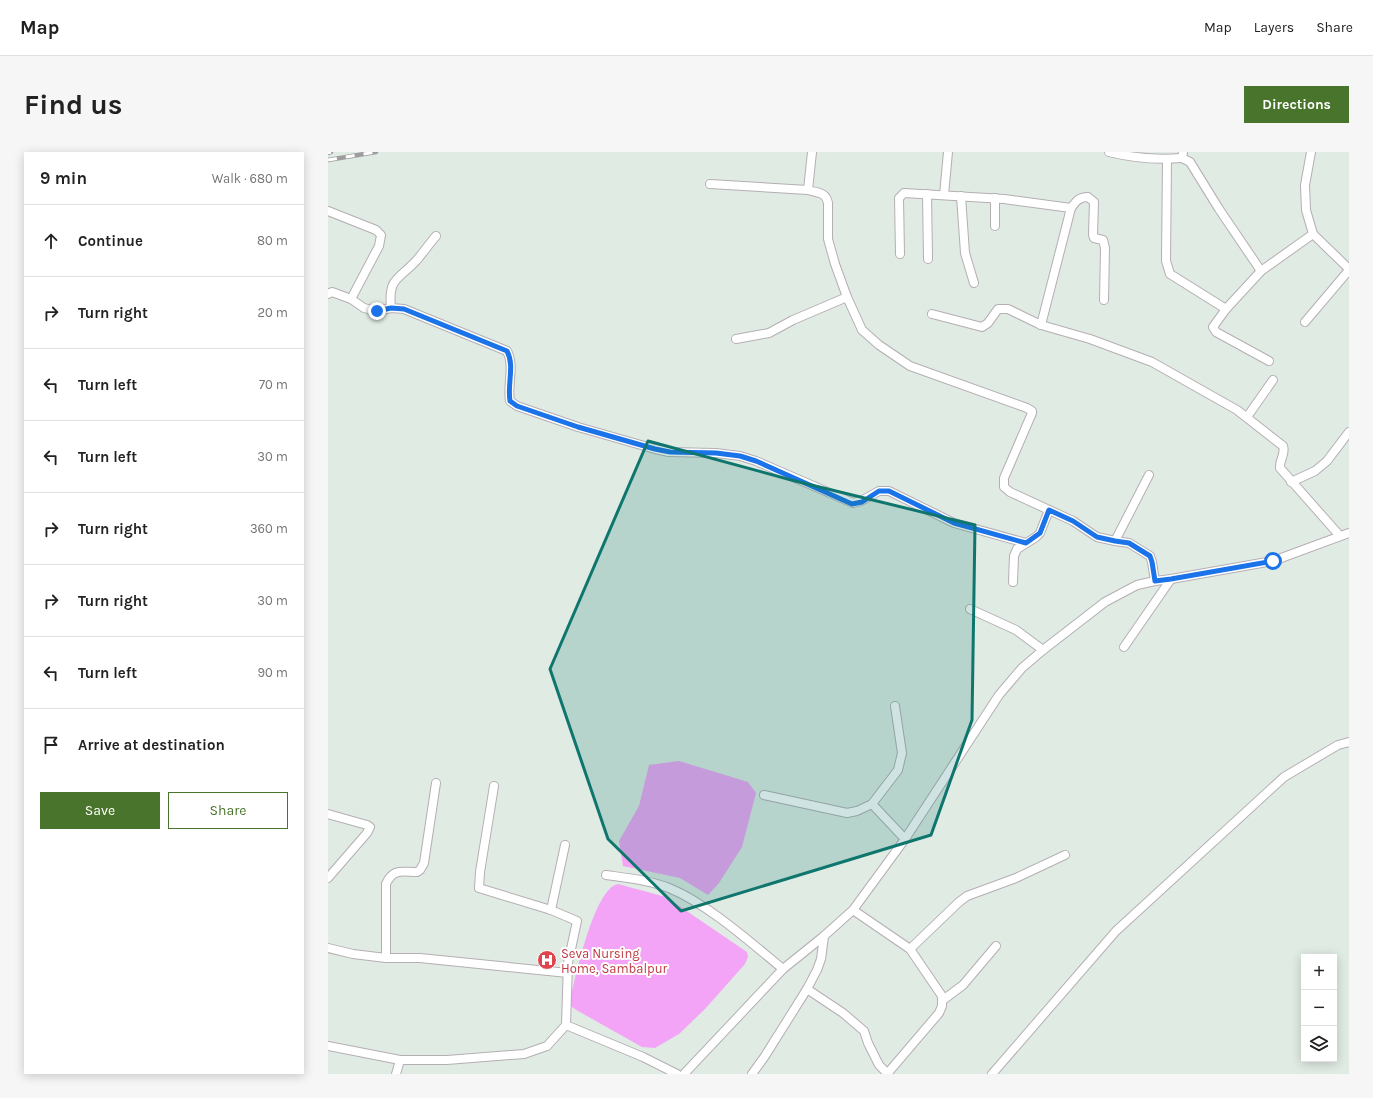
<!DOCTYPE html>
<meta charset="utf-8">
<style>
:root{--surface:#fff;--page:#f6f6f6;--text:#222;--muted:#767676;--line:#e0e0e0;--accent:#49742c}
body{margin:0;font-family:Karla,sans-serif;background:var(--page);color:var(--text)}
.controls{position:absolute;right:12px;bottom:12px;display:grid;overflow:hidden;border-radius:0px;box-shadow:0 2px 10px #0003}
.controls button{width:36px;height:36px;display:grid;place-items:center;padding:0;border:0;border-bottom:1px solid var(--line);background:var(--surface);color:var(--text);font:20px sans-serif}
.stop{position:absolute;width:12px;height:12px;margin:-9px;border:3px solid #1a73e8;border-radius:50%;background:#fff}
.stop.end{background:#1a73e8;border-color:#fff;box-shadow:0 1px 4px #0008}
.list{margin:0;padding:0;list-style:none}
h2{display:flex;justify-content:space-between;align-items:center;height:52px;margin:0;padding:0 16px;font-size:17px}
h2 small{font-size:13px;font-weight:400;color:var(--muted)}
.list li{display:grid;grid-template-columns:26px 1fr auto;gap:12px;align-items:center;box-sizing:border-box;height:72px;padding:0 16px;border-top:1px solid var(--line)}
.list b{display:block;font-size:15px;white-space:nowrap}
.list em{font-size:13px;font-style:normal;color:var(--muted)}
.actions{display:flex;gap:8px;padding:12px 16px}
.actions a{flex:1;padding:9px 0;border:1px solid var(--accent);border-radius:0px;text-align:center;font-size:14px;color:var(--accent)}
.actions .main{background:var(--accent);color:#fff}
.icon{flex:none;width:22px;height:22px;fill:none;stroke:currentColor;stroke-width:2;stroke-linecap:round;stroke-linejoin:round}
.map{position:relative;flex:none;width:1021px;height:922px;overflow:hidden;border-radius:0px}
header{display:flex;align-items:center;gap:24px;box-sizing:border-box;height:56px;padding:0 20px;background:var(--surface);border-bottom:1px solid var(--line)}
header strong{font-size:19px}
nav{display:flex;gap:22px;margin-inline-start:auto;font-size:14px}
.intro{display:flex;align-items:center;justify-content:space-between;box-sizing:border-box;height:96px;padding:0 24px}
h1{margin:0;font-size:28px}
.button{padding:10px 18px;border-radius:0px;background:var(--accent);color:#fff;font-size:14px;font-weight:700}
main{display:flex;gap:24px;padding:0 24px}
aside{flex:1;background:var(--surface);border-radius:0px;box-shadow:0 2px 10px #0003}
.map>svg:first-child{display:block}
</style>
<header>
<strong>Map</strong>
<nav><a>Map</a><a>Layers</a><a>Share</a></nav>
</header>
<div class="intro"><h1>Find us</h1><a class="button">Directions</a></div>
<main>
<aside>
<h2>9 min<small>Walk · 680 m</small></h2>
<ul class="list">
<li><svg class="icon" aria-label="ahead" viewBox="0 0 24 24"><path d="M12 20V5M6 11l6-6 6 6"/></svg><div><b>Continue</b></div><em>80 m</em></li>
<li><svg class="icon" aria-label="right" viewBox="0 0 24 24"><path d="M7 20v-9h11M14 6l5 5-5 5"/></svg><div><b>Turn right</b></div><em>20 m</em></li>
<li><svg class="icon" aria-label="left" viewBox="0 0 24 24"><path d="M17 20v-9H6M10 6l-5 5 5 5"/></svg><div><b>Turn left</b></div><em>70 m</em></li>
<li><svg class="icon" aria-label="left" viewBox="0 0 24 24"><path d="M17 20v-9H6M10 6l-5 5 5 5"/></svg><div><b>Turn left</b></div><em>30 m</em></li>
<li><svg class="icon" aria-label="right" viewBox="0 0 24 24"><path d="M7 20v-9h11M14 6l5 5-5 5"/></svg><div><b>Turn right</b></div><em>360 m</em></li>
<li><svg class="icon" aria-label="right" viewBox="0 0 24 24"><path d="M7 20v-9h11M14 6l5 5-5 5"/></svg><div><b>Turn right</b></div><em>30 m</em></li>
<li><svg class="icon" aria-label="left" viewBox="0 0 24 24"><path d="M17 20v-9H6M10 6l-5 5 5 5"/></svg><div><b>Turn left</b></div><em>90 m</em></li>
<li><svg class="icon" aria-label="arrive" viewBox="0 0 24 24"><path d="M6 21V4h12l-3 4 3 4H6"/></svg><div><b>Arrive at destination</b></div></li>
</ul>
<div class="actions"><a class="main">Save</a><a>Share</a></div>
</aside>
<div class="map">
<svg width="1021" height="922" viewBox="0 0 1021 922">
<rect width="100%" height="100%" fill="#e0ebe4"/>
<g fill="#f4a4f7">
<path d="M 351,609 L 420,630 L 428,641 L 414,695 L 391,731 L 380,743 L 352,726 L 295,714 L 291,689 L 311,654 L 321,613 Z"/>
<path d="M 290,732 L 338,745 L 419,800 L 420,805 L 417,812 L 377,857 L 351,882 L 327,896 L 314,895 L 250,859 L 244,855 L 242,849 C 247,827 266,736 290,732 Z"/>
</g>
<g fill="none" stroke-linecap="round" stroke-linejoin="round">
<defs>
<g id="minor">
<path d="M 484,0 L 480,38 C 490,41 498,40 500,51 L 500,87 L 507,112 L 519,145 L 534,178 L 551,193 L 582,214 L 699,256 L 704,259 L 704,261 L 676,326 L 676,335 L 682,340 L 745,369 L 769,385 L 787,389 L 801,391 L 822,404 L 824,410 L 827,429"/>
<path d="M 781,0 C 805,6 830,8 854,6"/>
<path d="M 855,0 L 854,6 L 862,10 L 891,57 L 933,119"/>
<path d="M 983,0 L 977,33 L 978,58 L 985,82 L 1021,117"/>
<path d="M 839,7 L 838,109 L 842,122 L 898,157 L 885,175 L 888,180 L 941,209"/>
<path d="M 382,32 L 480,38"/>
<path d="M 599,42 L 600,107"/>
<path d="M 616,43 L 620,0"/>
<path d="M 633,44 L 637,101 L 646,131"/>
<path d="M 743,56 C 748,49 751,45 760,45 L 766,50 L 765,83 L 766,86 L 775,88 L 777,96 L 776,148"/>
<path d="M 0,59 L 48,78 L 53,83 L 51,94 L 23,147 L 36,156 L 49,159 L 63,156 L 76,157 L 179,199 C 187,214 179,232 182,249 L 189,254 L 250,275 L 327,297 L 341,300 L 388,301 L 412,304 L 428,309 L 525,351 L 533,349 L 551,339 L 561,339 L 626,371 L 698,391"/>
<path d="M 667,74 L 667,46"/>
<path d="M 572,102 L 571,46 L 576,41 L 676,47 L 743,56 L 713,173"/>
<path d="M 0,142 L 4,140 L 23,147"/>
<path d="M 63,156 C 60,126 70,128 88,109 C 95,101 101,92 108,84"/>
<path d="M 898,157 L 933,119 L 985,82"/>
<path d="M 604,162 L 654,175 L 660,171 L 670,157 L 680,157 L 713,173 L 762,187 L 824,210 L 909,258 L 955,294 C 958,302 951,308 952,316 L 1012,384"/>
<path d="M 977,170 L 1021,118"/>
<path d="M 408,187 L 441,181 L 465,168 L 519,145"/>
<path d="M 919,265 L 945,228"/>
<path d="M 963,330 L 987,319 L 999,309 L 1021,280"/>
<path d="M 787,389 L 821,323"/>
<path d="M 685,430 L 686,404 L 689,397 L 708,385 L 712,381 L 721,358"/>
<path d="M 642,457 L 688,478 L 715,498"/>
<path d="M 796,495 L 843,427"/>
<path d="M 436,643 L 519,661 L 529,659 L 544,652 L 570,618 L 574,601 L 567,554"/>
<path d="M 544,652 L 577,687"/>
<path d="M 0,662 L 39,673 L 42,675 L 39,681 L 0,726"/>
<path d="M 278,723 C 299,726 321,728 341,736 C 380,752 422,790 455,817"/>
<path d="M 223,758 L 237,693"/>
<path d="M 525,758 L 582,797 L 614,844 L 614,854 L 611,861 L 559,922"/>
<path d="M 0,796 L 25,802 L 58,806 L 92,806 L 240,821"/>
<path d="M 582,797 L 631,750 L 639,744 L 688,726 L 737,703"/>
<path d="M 58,806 L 58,732 C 65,716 74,720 89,720 L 92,718 L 96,711 L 108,631"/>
<path d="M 479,837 L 515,861 L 536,879 L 540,891 L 551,913 L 560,922"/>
<path d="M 615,848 L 635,833 L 668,794"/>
<path d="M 238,873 L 315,905 L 349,922"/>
<path d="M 0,894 L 72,908 L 119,908 L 196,902 L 219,894 L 238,873 L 240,811 L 249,769 L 223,758 L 151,736 L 152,720 L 166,634"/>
<path d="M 68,922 L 72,908"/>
<path d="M 356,922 L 455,817 L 496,784 L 525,758 L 577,687 L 671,543 L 694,516 L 715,498 L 777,450 L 809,433 L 827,429 L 843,427 L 945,409 L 1021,381"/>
<path d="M 424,922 L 437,904 L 479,837 L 489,818 L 493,807 L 496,784"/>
<path d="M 664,922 L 788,779 L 956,625 L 1010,593 L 1021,590"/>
</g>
</defs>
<use href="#minor" stroke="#b5aeb4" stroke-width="10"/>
<use href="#minor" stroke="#fff" stroke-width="8"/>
<defs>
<g id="rail">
<path d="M 0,1 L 3,0"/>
<path d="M 0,8 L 48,0"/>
</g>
</defs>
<use href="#rail" stroke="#9f9c9f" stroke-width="4.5"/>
<use href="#rail" stroke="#fff" stroke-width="3" stroke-dasharray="9" stroke-linecap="butt"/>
</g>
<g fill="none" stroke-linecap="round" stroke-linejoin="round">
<path stroke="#1a73e8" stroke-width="5" d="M 49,159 L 63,156 L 76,157 L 179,199 C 187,214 179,232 182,249 L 189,254 L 250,275 L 327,297 L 342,300 L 388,301 L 412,304 L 428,309 L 524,352 L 534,350 L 551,339 L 561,339 L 626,371 L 698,391 L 712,381 L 721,358 L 745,369 L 769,385 L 787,389 L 801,391 L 822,404 L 824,410 L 827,429 L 843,427 L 945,409"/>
</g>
<path fill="#0f766e" fill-opacity="0.2" stroke="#0f766e" stroke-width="3" stroke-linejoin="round" d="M 320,289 L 467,329 L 647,373 L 644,568 L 603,683 L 353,759 L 280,687 L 222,517 Z"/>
<defs>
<symbol id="hospital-disc" viewBox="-11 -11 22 22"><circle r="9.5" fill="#e0444e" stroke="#fff"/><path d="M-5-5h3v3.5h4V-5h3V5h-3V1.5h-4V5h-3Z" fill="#fff"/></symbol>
</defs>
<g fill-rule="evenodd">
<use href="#hospital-disc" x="208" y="797" width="22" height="22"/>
</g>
<g text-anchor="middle" stroke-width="4" stroke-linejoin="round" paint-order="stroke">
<g font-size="13" fill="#be3a42" stroke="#fff" text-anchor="start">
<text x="233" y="806">Seva Nursing<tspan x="233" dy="15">Home, Sambalpur</tspan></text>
</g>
</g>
</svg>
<div class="controls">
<button>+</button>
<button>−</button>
<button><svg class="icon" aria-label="layers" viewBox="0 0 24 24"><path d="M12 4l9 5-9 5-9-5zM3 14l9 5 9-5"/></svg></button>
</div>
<div class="stop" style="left:945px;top:409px"></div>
<div class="stop end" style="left:49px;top:159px"></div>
</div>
</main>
